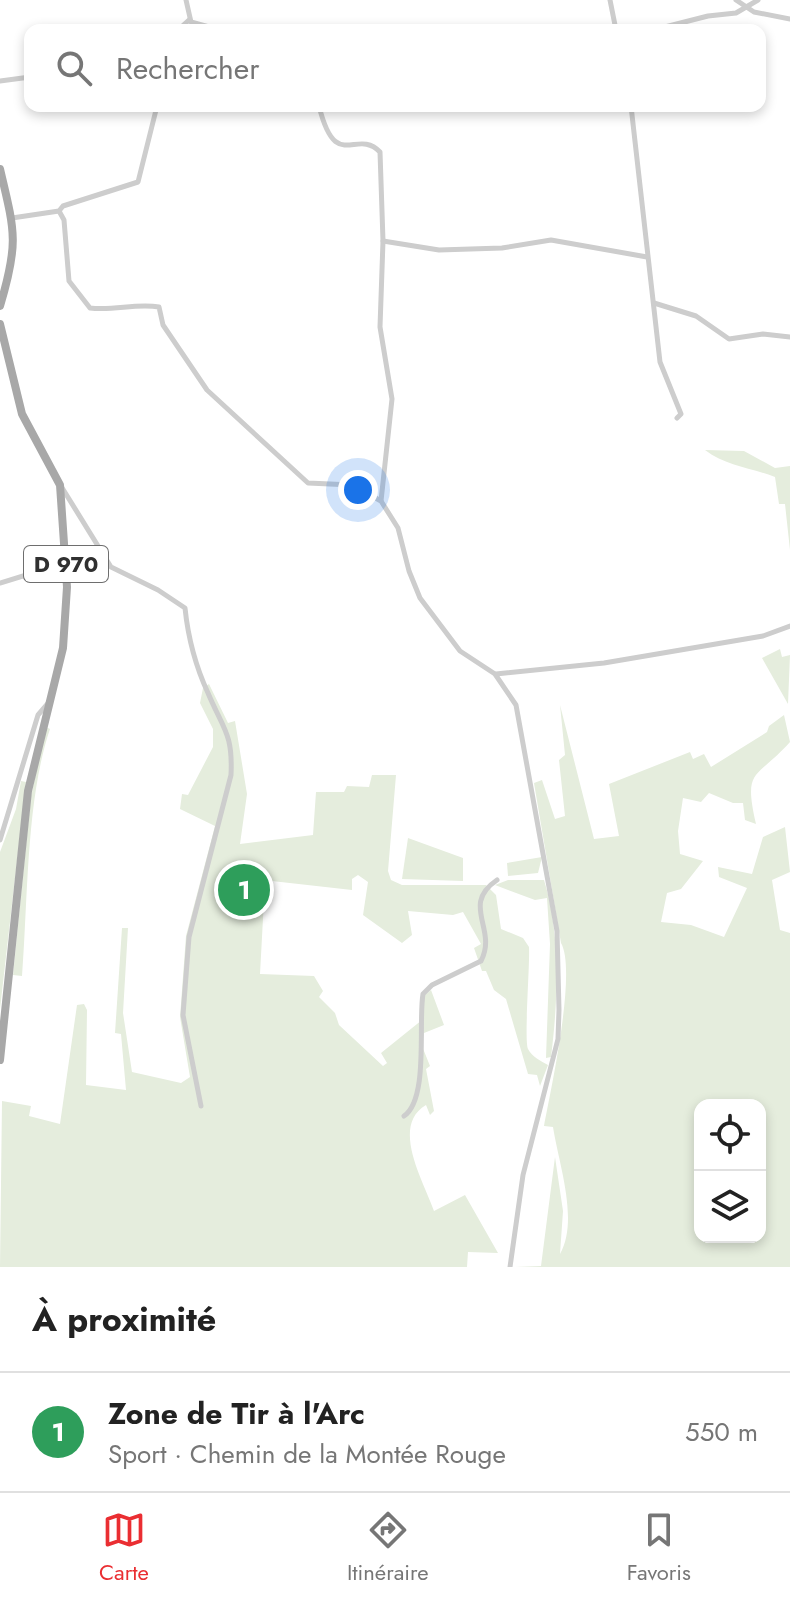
<!DOCTYPE html>
<html lang="fr">
<meta charset="utf-8">
<style>
:root{--surface:#fff;--page:#f2f2f2;--text:#222;--muted:#767676;--line:#e0e0e0;--accent:#ea2e32}
body{margin:0;font-family:Jost,sans-serif;background:var(--page);color:var(--text)}
.controls{position:absolute;right:24px;bottom:24px;display:grid;overflow:hidden;border-radius:16px;box-shadow:0 4px 12px #0003}
.controls button{width:72px;height:72px;display:grid;place-items:center;padding:0;border:0;border-bottom:2px solid var(--line);background:var(--surface);color:var(--text);font:40px sans-serif}
.you{position:absolute;left:358px;top:490px;width:28px;height:28px;margin:-20px;border:6px solid #fff;border-radius:50%;background:#1a73e8;box-shadow:0 0 0 12px #1a73e833}
.badge{display:grid;place-items:center;width:52px;height:52px;border-radius:50%;background:var(--accent);color:#fff;font-size:26px;font-weight:700}
.pin{position:absolute;translate:-50% -50%;border:4px solid #fff;box-shadow:0 2px 8px #0006}
.list{margin:0;padding:0;list-style:none}
h2{display:flex;justify-content:space-between;align-items:center;height:104px;margin:0;padding:0 32px;font-size:34px}
h2 small{font-size:26px;font-weight:400;color:var(--muted)}
.list li{display:grid;grid-template-columns:52px 1fr auto;gap:24px;align-items:center;box-sizing:border-box;height:120px;padding:0 32px;border-top:2px solid var(--line)}
.list b{display:block;font-size:30px;white-space:nowrap}
.list p{margin:0;font-size:26px;white-space:nowrap;color:var(--muted)}
.list em{font-size:26px;font-style:normal;color:var(--muted)}
.icon{flex:none;width:44px;height:44px;fill:none;stroke:currentColor;stroke-width:2;stroke-linecap:round;stroke-linejoin:round}
.map{position:relative;flex:none;width:790px;height:1267px;overflow:hidden}
.search{position:absolute;background:var(--surface);box-shadow:0 4px 12px #0003;left:24px;right:24px;top:24px;height:88px;display:flex;align-items:center;gap:20px;box-sizing:border-box;padding:0 28px;border-radius:16px;color:var(--muted);font-size:30px}
.sheet{height:224px;background:var(--surface)}
nav{display:flex;justify-content:space-around;align-items:center;box-sizing:border-box;height:112px;border-top:2px solid var(--line);background:var(--surface);font-size:22px;color:var(--muted)}
nav a{display:grid;justify-items:center;gap:4px}
nav .on{color:var(--accent)}
.map>svg:first-child{display:block}
</style>
<div class="map">
<svg width="790" height="1267" viewBox="0 0 790 1267">
<rect width="100%" height="100%" fill="#fff"/>
<g fill="#e5eddd" fill-rule="evenodd">
<path d="M 705,450 L 744,451 L 775,468 L 790,466 L 790,550 L 785,504 L 779,504 L 775,477 C 749,467 726,466 705,450 Z"/>
<path d="M 780,649 L 782,657 L 790,655 L 788,704 L 762,658 Z"/>
<path d="M 209,684 L 228,723 L 235,721 L 247,794 L 240,844 L 313,835 L 316,792 L 344,792 L 347,786 L 369,787 L 372,775 L 396,775 L 388,871 L 391,880 L 402,885 L 486,885 L 496,895 L 501,929 L 523,938 L 529,947 C 530,966 524,1040 528,1049 C 532,1057 541,1061 548,1065 L 540,1086 L 537,1075 L 528,1074 L 506,999 L 494,990 L 486,971 L 482,971 L 474,948 L 481,944 L 463,912 L 453,915 L 408,911 L 412,935 L 402,943 L 363,915 L 368,882 L 358,875 L 352,879 L 352,890 L 263,880 L 259,885 L 264,900 L 260,974 L 314,976 L 323,991 L 319,997 L 335,1013 L 339,1025 L 383,1066 L 387,1063 L 381,1053 L 422,1020 L 424,996 L 431,990 L 444,1025 L 424,1033 L 422,1046 L 430,1066 L 426,1069 L 434,1111 L 430,1115 L 426,1105 C 390,1126 424,1182 434,1211 L 465,1195 L 498,1253 L 468,1252 L 467,1267 L 0,1267 L 2,1101 L 31,1106 L 29,1116 L 60,1124 L 77,1005 L 84,1004 L 87,1010 L 86,1085 L 126,1090 L 121,1034 L 115,1033 L 122,928 L 128,928 L 123,1013 L 132,1072 L 181,1083 L 190,1077 L 180,1017 L 186,936 L 215,826 L 180,809 L 182,794 L 188,795 L 213,747 L 213,729 L 200,703 L 203,688 Z"/>
<path d="M 560,705 L 594,839 L 619,836 L 609,784 L 690,752 L 693,759 L 704,754 L 711,767 L 767,732 L 769,726 L 784,715 L 790,742 C 756,780 743,767 756,824 L 745,820 L 743,803 L 733,803 L 709,793 L 701,802 L 683,798 L 678,831 L 680,854 L 703,861 L 681,889 L 667,893 L 661,922 L 691,925 L 724,937 L 747,888 L 719,877 L 718,867 L 752,874 L 763,837 L 785,827 L 790,872 L 772,880 L 780,930 L 790,933 L 790,1267 L 515,1267 L 541,1266 L 555,1157 L 563,1211 L 560,1254 C 579,1220 559,1165 553,1127 L 544,1126 C 551,1089 577,971 561,943 L 534,783 L 542,780 L 555,819 L 565,816 L 559,760 L 565,755 ZM 700,1105 L 760,1105 L 760,1237 L 700,1237 Z"/>
<path d="M 46,727 L 50,729 C 26,799 28,901 22,976 L 13,975 L 31,796 Z"/>
<path d="M 21,781 L 26,782 L 0,1009 L 0,852 L 16,809 Z"/>
<path d="M 408,838 L 463,858 L 463,881 L 402,879 Z"/>
<path d="M 542,857 L 538,873 L 508,876 L 507,863 Z"/>
<path d="M 508,880 L 544,880 C 561,935 558,1001 551,1057 L 546,1058 L 550,944 L 547,898 L 535,900 L 495,885 Z"/>
</g>
<g fill="none" stroke-linecap="round" stroke-linejoin="round">
<g stroke="#cdcdcd" stroke-width="5">
<path d="M 186,0 L 191,22 L 220,30"/>
<path d="M 610,0 L 616,30"/>
<path d="M 736,0 L 754,12 L 790,19"/>
<path d="M 178,30 L 189,20"/>
<path d="M 334,30 L 359,30"/>
<path d="M 653,30 L 708,16 L 736,13 L 758,0"/>
<path d="M 0,81 L 30,77"/>
<path d="M 319,106 C 336,174 356,127 380,152 L 383,241 L 380,327 L 392,399 L 381,501"/>
<path d="M 631,106 L 660,362 L 681,414 L 677,418"/>
<path d="M 59,211 L 64,220 L 69,281 L 90,308 C 114,311 136,303 159,307 L 163,325 L 207,390 L 308,483 L 352,485 L 381,501 L 398,528 L 409,571 L 420,598 L 460,651 L 495,674 L 516,705 L 557,931 L 559,1010 L 558,1039 L 523,1175 L 510,1267"/>
<path d="M 12,218 L 59,211 L 63,206 L 138,182 L 157,106"/>
<path d="M 383,241 L 439,250 L 502,248 L 551,240 L 647,257"/>
<path d="M 654,303 L 696,316 L 729,339 L 763,334 L 790,337"/>
<path d="M 61,486 L 111,567 L 158,590 L 185,608 C 188,637 195,665 208,693 C 223,729 233,733 231,775 L 189,937 L 183,1015 L 201,1106"/>
<path d="M 0,583 L 65,563"/>
<path d="M 496,674 L 604,663 L 763,636 L 790,626"/>
<path d="M 0,840 L 38,715 L 50,701"/>
<path d="M 404,1116 C 429,1099 418,1022 423,994 L 432,985 L 481,961 C 498,929 460,905 497,880"/>
</g>
<g stroke="#a8a8a8" stroke-width="8">
<path d="M 0,169 C 15,232 19,243 0,306"/>
<path d="M 0,324 L 22,414 L 60,485 L 67,587 L 63,648 L 28,791 L 0,1060"/>
</g>
</g>
<g text-anchor="middle" stroke-width="8" stroke-linejoin="round" paint-order="stroke">
<rect fill="#fff" stroke="#6e6e6e" stroke-width="2" x="24" y="546" width="84" height="36" rx="6"/>
<g font-size="22" font-weight="bold" fill="#303030">
<text x="66" y="572">D 970</text>
</g>
</g>
</svg>
<div class="controls">
<button><svg class="icon" aria-label="locate" viewBox="0 0 24 24"><circle cx="12" cy="12" r="6"/><path d="M12 2v4M12 18v4M2 12h4M18 12h4"/></svg></button>
<button><svg class="icon" aria-label="layers" viewBox="0 0 24 24"><path d="M12 4l9 5-9 5-9-5zM3 14l9 5 9-5"/></svg></button>
</div>
<div class="you"></div>
<div class="pin badge" style="left:244px;top:890px;background:#2e9e5b">1</div>
<div class="search"><svg class="icon" aria-label="search" viewBox="0 0 24 24"><circle cx="10" cy="10" r="6"/><path d="M15 15l6 6"/></svg>Rechercher</div>
</div>
<section class="sheet">
<h2>À proximité<small></small></h2>
<ul class="list">
<li><span class="badge" style="background:#2e9e5b">1</span><div><b>Zone de Tir à l'Arc</b><p>Sport · Chemin de la Montée Rouge</p></div><em>550 m</em></li>
</ul>
</section>
<nav>
<a class="on"><svg class="icon" aria-label="map" viewBox="0 0 24 24"><path d="M3 6l6-2 6 2 6-2v14l-6 2-6-2-6 2zM9 4v14M15 6v14"/></svg>Carte</a>
<a><svg class="icon" aria-label="directions" viewBox="0 0 24 24"><path d="M12 3l9 9-9 9-9-9zM9 14v-3h6M13 9l2 2-2 2"/></svg>Itinéraire</a>
<a><svg class="icon" aria-label="saved" viewBox="0 0 24 24"><path d="M7 4h10v16l-5-4-5 4z"/></svg>Favoris</a>
</nav>
